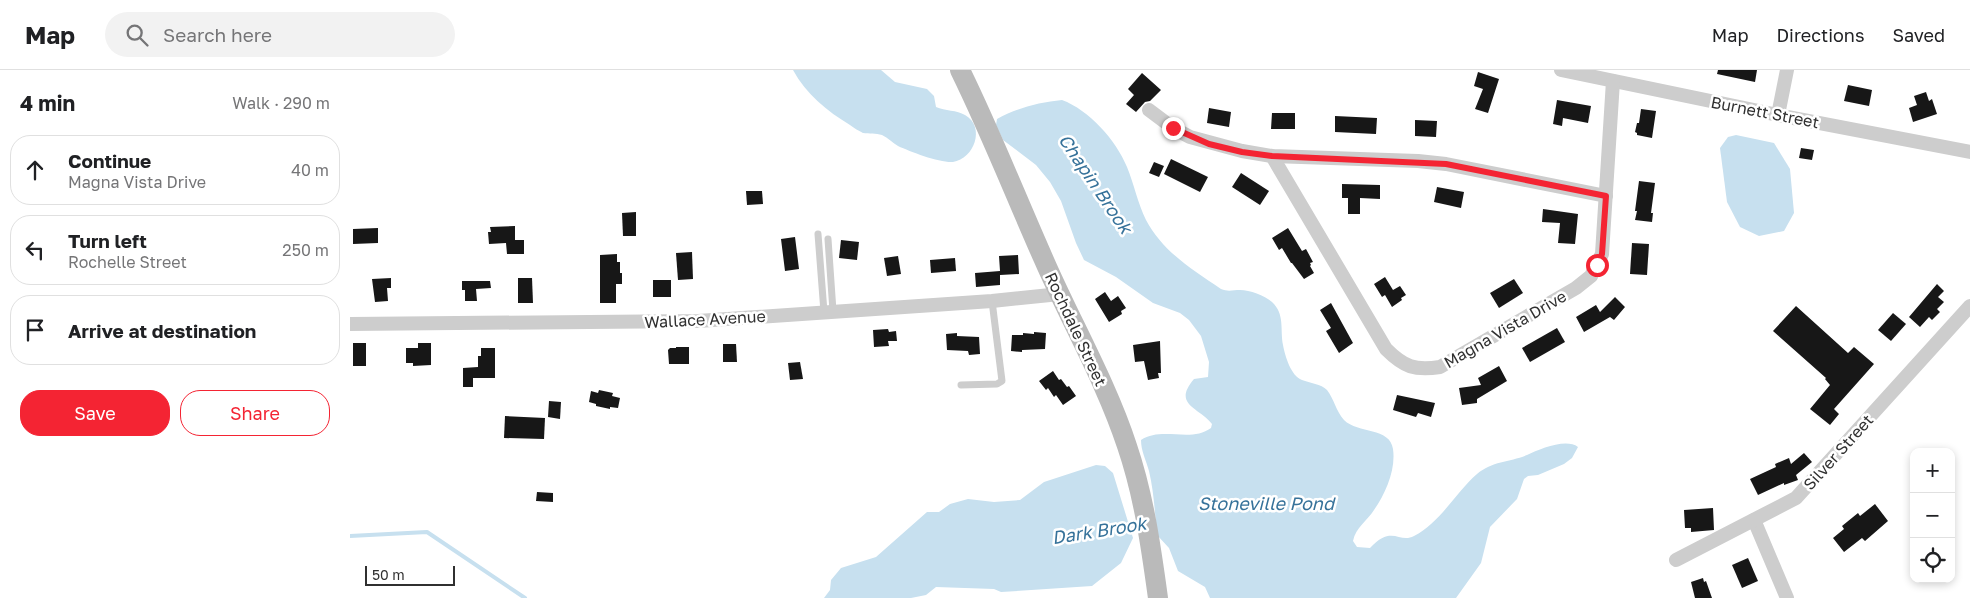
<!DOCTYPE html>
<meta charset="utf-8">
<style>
:root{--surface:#fff;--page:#f2f2f2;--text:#202124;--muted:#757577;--line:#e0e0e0;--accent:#f42433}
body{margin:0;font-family:"Golos Text",sans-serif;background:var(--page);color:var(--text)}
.controls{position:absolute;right:15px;bottom:15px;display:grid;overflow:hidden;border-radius:10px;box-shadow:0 2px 8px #0003}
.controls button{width:45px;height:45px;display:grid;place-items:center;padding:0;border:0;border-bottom:1px solid var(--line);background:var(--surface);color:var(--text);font:25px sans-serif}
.scale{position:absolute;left:15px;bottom:12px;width:90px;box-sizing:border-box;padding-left:5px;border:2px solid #303030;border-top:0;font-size:14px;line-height:18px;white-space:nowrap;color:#303030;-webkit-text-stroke:4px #fff;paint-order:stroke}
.stop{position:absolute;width:15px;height:15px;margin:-11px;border:4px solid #f42433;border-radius:50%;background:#fff}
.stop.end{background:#f42433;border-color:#fff;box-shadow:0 1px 5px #0008}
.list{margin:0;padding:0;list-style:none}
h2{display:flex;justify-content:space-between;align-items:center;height:65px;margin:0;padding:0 20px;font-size:21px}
h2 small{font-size:16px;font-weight:400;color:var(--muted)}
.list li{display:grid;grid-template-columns:32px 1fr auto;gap:15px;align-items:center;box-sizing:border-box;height:70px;margin:0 10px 10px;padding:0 10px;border:1px solid var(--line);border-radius:20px}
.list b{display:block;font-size:19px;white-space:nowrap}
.list p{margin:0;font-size:16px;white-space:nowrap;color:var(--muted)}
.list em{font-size:16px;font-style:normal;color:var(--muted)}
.actions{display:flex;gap:10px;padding:15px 20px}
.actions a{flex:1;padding:11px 0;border:1px solid var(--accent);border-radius:20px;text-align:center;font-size:18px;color:var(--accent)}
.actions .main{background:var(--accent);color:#fff}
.icon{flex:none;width:28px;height:28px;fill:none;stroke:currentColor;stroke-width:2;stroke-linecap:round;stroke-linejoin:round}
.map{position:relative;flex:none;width:1620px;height:528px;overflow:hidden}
header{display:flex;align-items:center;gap:30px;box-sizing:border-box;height:70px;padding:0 25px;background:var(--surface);border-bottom:1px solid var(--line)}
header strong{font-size:24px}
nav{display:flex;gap:28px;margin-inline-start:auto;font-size:18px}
.search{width:350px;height:45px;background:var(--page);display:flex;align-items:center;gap:12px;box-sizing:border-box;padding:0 18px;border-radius:28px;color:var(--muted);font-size:19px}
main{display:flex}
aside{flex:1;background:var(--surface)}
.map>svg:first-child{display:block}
</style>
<header>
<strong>Map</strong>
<div class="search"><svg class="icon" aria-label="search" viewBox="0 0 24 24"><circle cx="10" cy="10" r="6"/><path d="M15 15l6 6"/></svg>Search here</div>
<nav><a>Map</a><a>Directions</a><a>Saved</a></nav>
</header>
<main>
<aside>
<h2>4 min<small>Walk · 290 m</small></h2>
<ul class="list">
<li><svg class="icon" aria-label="ahead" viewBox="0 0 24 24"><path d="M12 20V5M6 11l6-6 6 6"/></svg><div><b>Continue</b><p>Magna Vista Drive</p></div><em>40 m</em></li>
<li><svg class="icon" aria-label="left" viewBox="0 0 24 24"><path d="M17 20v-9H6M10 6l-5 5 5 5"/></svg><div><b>Turn left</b><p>Rochelle Street</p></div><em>250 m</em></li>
<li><svg class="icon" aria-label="arrive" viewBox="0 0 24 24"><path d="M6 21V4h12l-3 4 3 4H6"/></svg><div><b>Arrive at destination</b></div></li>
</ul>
<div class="actions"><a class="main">Save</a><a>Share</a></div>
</aside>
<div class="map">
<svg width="1620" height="528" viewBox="0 0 1620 528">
<rect width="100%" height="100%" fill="#fff"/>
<g fill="#c7e0ef">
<path d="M 443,0 L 531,0 L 545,12 L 577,19 L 584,26 L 586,37 C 595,41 607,40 615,45 C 636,57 624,89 603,92 C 590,93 561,82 548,76 C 543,73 538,68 532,65 C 526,63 519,64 513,63 C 509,61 504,58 500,55 C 477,41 456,24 443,0 Z"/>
<path d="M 712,30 C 739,40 766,70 777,97 C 784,114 788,134 796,150 C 813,182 843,200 871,219 C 878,222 883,220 890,220 C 900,220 914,225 922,232 C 935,244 930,259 933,275 C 935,286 941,306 952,310 C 960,313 971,314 977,320 C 984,329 986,341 994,350 C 1008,364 1040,357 1043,379 C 1046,399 1036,423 1024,440 C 1017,451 1006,457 1003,471 L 1007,477 L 1020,478 C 1042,454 1049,474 1064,466 C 1090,453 1106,422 1127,404 C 1142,391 1160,392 1177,385 C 1190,379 1216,368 1228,377 L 1222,388 L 1214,394 L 1188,405 L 1178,406 L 1174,409 L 1167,429 L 1140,457 L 1131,493 L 1106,528 L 860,528 L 855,517 L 828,501 L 819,478 L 807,465 C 805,444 804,422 799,401 C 796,390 791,381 791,370 C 812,356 841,373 861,358 L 862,354 C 849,337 822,335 844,309 L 858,307 L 859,292 L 851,266 L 839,250 L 830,243 L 803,233 L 766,207 L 734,190 L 726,173 L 711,131 L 700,112 L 686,95 L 653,70 L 646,55 L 647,49 C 667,38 690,32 712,30 Z"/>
<path d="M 1386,65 L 1424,73 L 1440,99 L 1444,143 L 1434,161 L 1409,166 L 1390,157 L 1377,132 L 1370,78 L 1378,67 Z"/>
<path d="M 746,395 L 755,396 L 763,403 L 783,468 L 771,493 L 742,516 L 651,522 L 644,519 L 586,517 L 576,525 L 561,528 L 474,528 L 480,520 L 481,510 L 491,498 L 526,487 L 577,442 L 589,442 L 600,434 L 618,429 L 644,432 L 670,430 L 694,412 Z"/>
</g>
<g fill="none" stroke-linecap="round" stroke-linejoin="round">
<g stroke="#c7e0ef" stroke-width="4">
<path d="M 775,459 L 790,456"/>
<path d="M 0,466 L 77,462 L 175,528"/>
</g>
</g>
<g fill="#171717">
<path d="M 1368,0 L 1407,0 L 1405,12 L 1367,4 Z"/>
<path d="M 1128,2 L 1149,9 L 1138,43 L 1125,39 L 1133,19 L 1124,16 Z"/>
<path d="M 792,3 L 811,20 L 800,31 L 795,32 L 786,42 L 776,34 L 784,25 L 778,19 Z"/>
<path d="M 1498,15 L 1522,20 L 1519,36 L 1494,31 Z"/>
<path d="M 1576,22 L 1579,31 L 1582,29 L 1587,44 L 1563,52 L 1559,38 L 1567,35 L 1564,26 Z"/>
<path d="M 1207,30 L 1241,36 L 1238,53 L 1213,48 L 1212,56 L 1203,54 Z"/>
<path d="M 859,38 L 881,42 L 879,57 L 857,53 Z"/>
<path d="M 1291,39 L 1306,41 L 1302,68 L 1287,65 L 1287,63 L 1285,62 L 1287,53 L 1289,53 Z"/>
<path d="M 922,43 L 945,43 L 945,59 L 921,59 Z"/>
<path d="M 985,46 L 1027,48 L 1026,64 L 985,62 Z"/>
<path d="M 1065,50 L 1087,51 L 1086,67 L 1065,66 Z"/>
<path d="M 1451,78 L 1464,80 L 1462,90 L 1449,88 Z"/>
<path d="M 821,89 L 858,107 L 850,122 L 814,104 Z"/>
<path d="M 804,92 L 814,96 L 809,107 L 799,103 Z"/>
<path d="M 891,103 L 919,121 L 910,135 L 882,117 Z"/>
<path d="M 1289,111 L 1305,113 L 1301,143 L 1303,143 L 1302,152 L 1285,150 L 1287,141 L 1285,141 Z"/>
<path d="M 992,114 L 1030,115 L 1030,129 L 1010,128 L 1010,144 L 998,144 L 998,128 L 992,128 Z"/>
<path d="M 1087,117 L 1114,122 L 1111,138 L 1084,132 Z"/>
<path d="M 396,121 L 412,121 L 413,134 L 397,135 Z"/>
<path d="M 1193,139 L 1228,144 L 1225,174 L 1208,173 L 1210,153 L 1192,152 Z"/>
<path d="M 286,142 L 286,166 L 273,166 L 272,143 Z"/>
<path d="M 165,156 L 165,170 L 174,170 L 174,184 L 157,184 L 156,173 L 139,174 L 138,162 L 141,162 L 140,157 Z"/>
<path d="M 28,158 L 28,173 L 3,174 L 3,159 Z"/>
<path d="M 938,158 L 952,181 L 956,179 L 963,192 L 960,193 L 961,195 L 960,196 L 964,203 L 954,209 L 942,193 L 941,193 L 932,178 L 929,180 L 922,168 Z"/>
<path d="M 445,167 L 449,199 L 435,201 L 431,169 Z"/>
<path d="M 491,170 L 509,172 L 507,190 L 489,188 Z"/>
<path d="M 1282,173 L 1299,174 L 1297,205 L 1280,204 Z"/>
<path d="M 342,182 L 343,209 L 328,210 L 326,183 Z"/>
<path d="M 267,184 L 267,192 L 270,192 L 270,203 L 272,203 L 272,214 L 266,214 L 266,233 L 250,233 L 250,185 Z"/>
<path d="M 668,185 L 669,204 L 650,205 L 650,202 L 650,215 L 626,217 L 625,203 L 650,201 L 649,186 Z"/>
<path d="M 548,186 L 551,204 L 537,206 L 534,188 Z"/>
<path d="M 605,188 L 606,201 L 581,203 L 580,190 Z"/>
<path d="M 1035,207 L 1043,220 L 1050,216 L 1056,225 L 1051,228 L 1052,230 L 1042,237 L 1035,225 L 1032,227 L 1024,214 Z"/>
<path d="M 41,208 L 41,218 L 37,218 L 38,231 L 25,232 L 22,209 Z"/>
<path d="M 168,208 L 182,208 L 183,233 L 168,233 Z"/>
<path d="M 1164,209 L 1173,223 L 1149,238 L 1140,223 Z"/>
<rect x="303" y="210" width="18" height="17"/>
<path d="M 112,211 L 140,211 L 141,218 L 126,219 L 127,231 L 115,231 L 115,220 L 112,220 Z"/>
<path d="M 1587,214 L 1594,221 L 1588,227 L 1594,232 L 1587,239 L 1590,242 L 1582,250 L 1579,247 L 1570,257 L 1559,247 Z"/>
<path d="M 755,222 L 761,231 L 768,226 L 776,238 L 771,241 L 772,244 L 759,252 L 745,229 Z"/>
<path d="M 1265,227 L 1275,237 L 1264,250 L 1260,247 L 1234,262 L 1226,247 L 1246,235 L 1250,242 Z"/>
<path d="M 981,233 L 1003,273 L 989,283 L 976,261 L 981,258 L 970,240 Z"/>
<path d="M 1446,236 L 1498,283 L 1504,277 L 1524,294 L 1484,339 L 1489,344 L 1480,355 L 1460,339 L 1480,315 L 1475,309 L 1476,308 L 1423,261 Z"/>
<path d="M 1543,243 L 1556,254 L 1541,271 L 1528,260 Z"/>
<path d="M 1207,258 L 1215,272 L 1180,292 L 1172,278 Z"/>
<path d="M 538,259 L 539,262 L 546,261 L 547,271 L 538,271 L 539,276 L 524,277 L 523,260 Z"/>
<path d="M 684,262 L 696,263 L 695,279 L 672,280 L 672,282 L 661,281 L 662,265 L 673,265 L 673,263 L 684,264 Z"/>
<path d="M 607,263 L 607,266 L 629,267 L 630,284 L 619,285 L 618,281 L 597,280 L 596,264 Z"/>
<path d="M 810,271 L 811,303 L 808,303 L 809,308 L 798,310 L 794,291 L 785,292 L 783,275 Z"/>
<rect x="3" y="273" width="13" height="23"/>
<path d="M 68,273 L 81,273 L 81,295 L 63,296 L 63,293 L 56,293 L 56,278 L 68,278 Z"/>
<path d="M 373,274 L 386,274 L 387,292 L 373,292 Z"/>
<path d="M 326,277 L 339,277 L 339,294 L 319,294 L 318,280 L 320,278 L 326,278 Z"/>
<path d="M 131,278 L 145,278 L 145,308 L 123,308 L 123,317 L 113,317 L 113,298 L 128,297 L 128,286 L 131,286 Z"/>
<path d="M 450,292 L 453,309 L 440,310 L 438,293 Z"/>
<path d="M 1149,296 L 1157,311 L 1127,329 L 1127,333 L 1112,335 L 1109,318 L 1131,315 L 1128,308 Z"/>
<path d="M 703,301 L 709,310 L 711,309 L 717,317 L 719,316 L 726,326 L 713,335 L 706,325 L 704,327 L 698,318 L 696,320 L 689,311 Z"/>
<path d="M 249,320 L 263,323 L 262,326 L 270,328 L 268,338 L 260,337 L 260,339 L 246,336 L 246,334 L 239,332 L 241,321 L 248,323 Z"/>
<path d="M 1047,325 L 1085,333 L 1081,347 L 1068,343 L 1066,347 L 1043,340 Z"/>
<path d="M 199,331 L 211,332 L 210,349 L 198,347 Z"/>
<path d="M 155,346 L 195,348 L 194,369 L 154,368 Z"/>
<path d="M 1454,383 L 1462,392 L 1446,405 L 1448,410 L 1434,415 L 1434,413 L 1408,425 L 1400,409 L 1426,397 L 1425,394 L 1439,388 L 1441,394 Z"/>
<path d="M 187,422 L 203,423 L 203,432 L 186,431 Z"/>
<path d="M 1525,434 L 1538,451 L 1515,471 L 1512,468 L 1494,482 L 1483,468 L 1494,459 L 1492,456 L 1508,443 L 1510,446 Z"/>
<path d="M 1363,438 L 1364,460 L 1341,462 L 1341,458 L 1335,458 L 1334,440 Z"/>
<path d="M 1398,488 L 1408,511 L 1392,518 L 1382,495 Z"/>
<path d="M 1353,508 L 1354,512 L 1356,511 L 1362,528 L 1345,528 L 1341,512 Z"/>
</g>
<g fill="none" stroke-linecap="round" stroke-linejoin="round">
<g stroke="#cdcdcd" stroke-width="7">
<path d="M 468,164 L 474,242"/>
<path d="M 478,169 L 483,241"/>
<path d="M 611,315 L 647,314 L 652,311 L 642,231"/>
</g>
<g stroke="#cdcdcd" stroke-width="14">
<path d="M 1211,0 L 1428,45 L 1620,82"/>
<path d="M 799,40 L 823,58 L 840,67 L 892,81 L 922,86 L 1068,91 L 1096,94 L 1256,126"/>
<path d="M 1428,45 L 1437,0"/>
<path d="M 922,86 L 1036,279 C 1054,297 1065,301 1090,297 L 1226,218 L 1241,206 L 1252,184 L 1263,11"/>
<path d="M 0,254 L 348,251 L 642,231 L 710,224"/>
<path d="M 1404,450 L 1437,528"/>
<path d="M 1326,490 L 1446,428 L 1620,236"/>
</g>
<path stroke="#bababa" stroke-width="20" d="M 610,0 C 641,63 666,127 694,190 C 721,252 756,312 777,376 C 794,426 801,477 808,528"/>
</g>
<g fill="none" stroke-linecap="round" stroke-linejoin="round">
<path stroke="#f42433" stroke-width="6" d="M 823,58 L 859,74 L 892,82 L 922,86 L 1096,94 L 1256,126 L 1252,184 L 1247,195"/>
</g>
<g text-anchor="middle" stroke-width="5" stroke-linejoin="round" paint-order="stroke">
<g font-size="16" fill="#303030" stroke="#fff">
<text transform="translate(1415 42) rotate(11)" y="6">Burnett Street</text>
<text transform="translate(355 249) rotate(-3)" y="6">Wallace Avenue</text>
<text transform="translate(726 259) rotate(65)" y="6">Rochdale Street</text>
<text transform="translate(1155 259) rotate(-30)" y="6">Magna Vista Drive</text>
<text transform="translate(1488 382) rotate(-48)" y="6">Silver Street</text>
</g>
<g font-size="18" font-style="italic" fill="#36729a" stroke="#fff">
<text transform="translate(745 114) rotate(56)" y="6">Chapin Brook</text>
<text x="916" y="440">Stoneville Pond</text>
<text transform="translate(749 461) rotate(-9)" y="6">Dark Brook</text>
</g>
</g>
</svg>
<div class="controls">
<button>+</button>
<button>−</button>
<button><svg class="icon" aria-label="locate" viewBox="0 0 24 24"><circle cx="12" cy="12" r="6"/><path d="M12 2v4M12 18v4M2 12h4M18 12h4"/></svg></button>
</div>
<div class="scale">50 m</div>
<div class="stop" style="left:1247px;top:195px"></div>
<div class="stop end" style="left:823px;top:58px"></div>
</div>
</main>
